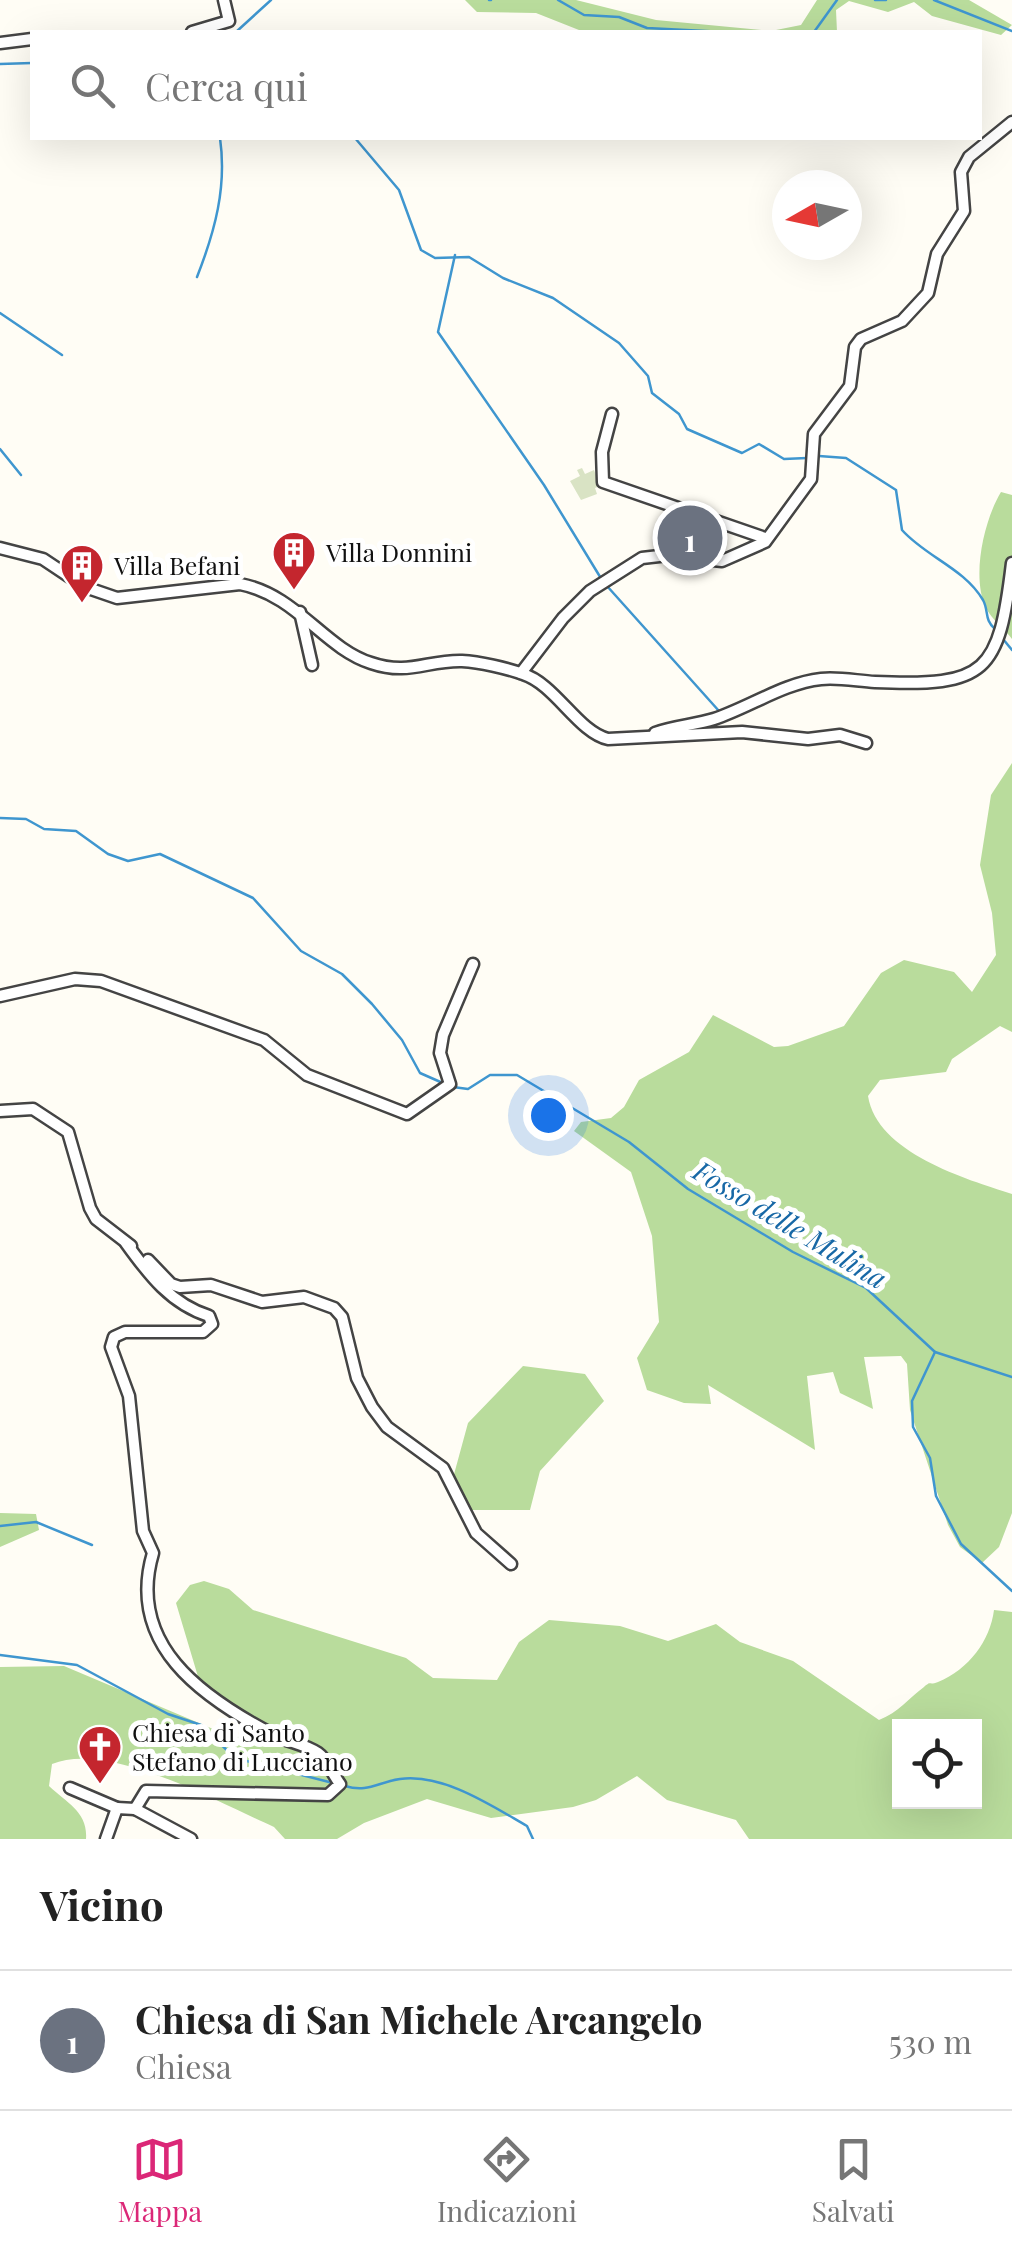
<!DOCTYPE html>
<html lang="it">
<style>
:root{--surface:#fff;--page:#f6f6f6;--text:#222;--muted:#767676;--line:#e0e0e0;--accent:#db2777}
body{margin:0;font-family:"Playfair Display",serif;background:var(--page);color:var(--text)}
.controls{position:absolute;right:30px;bottom:30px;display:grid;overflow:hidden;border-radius:0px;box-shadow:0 10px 40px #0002}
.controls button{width:90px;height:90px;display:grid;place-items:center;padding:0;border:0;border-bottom:2px solid var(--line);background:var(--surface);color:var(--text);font:50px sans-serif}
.compass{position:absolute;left:772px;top:170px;width:90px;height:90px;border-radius:50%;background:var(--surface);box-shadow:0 10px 40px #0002;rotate:261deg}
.you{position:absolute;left:548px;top:1115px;width:35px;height:35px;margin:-25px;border:8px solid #fff;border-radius:50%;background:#1a73e8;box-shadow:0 0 0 15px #1a73e833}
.badge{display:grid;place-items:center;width:65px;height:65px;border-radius:50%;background:var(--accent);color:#fff;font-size:32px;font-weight:700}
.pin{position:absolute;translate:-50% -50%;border:5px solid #fff;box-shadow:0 2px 10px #0006}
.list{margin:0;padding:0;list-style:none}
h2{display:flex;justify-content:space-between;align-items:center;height:130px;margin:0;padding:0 40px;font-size:42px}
h2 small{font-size:32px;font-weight:400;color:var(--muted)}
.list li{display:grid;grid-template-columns:65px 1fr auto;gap:30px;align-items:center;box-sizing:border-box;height:140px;padding:0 40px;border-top:2px solid var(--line)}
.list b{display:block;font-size:38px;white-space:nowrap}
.list p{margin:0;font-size:32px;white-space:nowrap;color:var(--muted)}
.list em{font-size:32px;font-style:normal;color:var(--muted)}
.icon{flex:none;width:55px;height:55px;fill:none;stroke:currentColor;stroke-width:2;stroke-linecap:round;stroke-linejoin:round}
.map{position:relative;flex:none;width:1012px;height:1839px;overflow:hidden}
.search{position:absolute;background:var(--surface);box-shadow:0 10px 40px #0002;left:30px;right:30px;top:30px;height:110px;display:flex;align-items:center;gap:25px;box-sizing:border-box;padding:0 35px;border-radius:0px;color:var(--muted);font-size:38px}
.sheet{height:270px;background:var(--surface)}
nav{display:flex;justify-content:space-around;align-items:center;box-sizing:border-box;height:140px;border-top:2px solid var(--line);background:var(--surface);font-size:28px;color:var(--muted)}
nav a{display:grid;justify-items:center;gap:5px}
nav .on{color:var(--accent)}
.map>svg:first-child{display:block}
</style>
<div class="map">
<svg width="1012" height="1839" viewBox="0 0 1012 1839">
<rect width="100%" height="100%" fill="#fffdf5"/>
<g fill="#b9dc9c" fill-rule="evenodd">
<path d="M 465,0 L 576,0 L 656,20 L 771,31 L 801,25 L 817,0 L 969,0 L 1012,25 L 1001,35 L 932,16 L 914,2 L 888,12 L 849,1 L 836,10 L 837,32 L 584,32 L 536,13 L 477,12 Z"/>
<path d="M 1001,492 L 1012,495 L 1012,639 C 1005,629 992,620 986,608 C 971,577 984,520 1001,492 Z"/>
<path d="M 1012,763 L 1012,1032 L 1000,1026 L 952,1059 L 946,1072 L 880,1080 L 868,1096 C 877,1153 966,1179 1012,1194 L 1012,1513 L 999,1547 L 982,1563 L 960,1547 L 948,1525 L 910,1410 L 907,1364 L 901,1356 L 864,1357 L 873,1409 L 840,1393 L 833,1372 L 807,1376 L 815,1450 L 708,1385 L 711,1404 L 684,1403 L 647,1390 L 637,1358 L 659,1322 L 652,1236 L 631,1172 L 574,1131 L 581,1122 L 611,1118 L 624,1107 L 639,1080 L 689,1052 L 713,1015 L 774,1047 L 788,1046 L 844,1026 L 881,973 L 904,960 L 954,972 L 972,992 L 996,955 L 992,913 L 980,865 L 991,795 Z"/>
<path d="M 523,1366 L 585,1374 L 604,1401 L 540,1471 L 530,1510 L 468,1510 L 453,1478 L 468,1423 Z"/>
<path d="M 0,1513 L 36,1514 L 39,1530 L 0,1547 Z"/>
<path d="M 204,1581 L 229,1589 L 253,1610 L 406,1658 L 433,1678 L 497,1680 L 519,1642 L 549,1620 L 620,1626 L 668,1641 L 716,1624 L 740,1642 L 793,1661 L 879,1720 C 899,1712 908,1699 924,1687 C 932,1680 928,1686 938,1682 C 969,1669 990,1641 994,1610 L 1012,1612 L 1012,1839 L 749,1839 L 736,1820 L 667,1800 L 637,1776 L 596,1800 L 573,1807 L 491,1818 L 427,1799 L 364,1823 L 337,1839 L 285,1839 L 274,1827 C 219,1803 109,1740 52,1764 L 49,1786 C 67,1803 88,1812 86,1839 L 0,1839 L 0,1667 L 64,1666 L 232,1737 L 252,1736 L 252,1725 L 199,1680 L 176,1603 L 190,1585 ZM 900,1726 L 974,1726 L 974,1802 L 900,1802 Z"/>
</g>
<path fill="#d9e3c4" d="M 582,468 L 585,474 L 594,470 L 600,486 L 595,488 L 597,494 L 581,500 L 570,481 L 580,476 L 577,470 Z"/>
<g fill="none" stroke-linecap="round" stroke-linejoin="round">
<g stroke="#3f96cf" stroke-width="2.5">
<path d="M 489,0 L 491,0"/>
<path d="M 558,0 L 584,15 L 619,17 L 647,28 L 725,32"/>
<path d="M 875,0 L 886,0"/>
<path d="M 934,0 L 1012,31"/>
<path d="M 236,32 L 271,0"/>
<path d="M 814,32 L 837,0"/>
<path d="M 0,64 L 32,63"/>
<path d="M 355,138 L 399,190 L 421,250 L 435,258 L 469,257 L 503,278 L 553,298 L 619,343 L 648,376 L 652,393 L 679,414 L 687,429 L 742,453 L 759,444 L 784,459 L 807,458"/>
<path d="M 455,255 L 438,332 L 544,485 L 602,580"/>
<path d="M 197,277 C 215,231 227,187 220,138"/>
<path d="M 0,313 L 62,355"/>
<path d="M 0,449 L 21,475"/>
<path d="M 819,456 L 846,458 L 896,490 L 902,530 C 926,557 964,568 983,600 C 989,611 984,620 995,629"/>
<path d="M 607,586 L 719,711"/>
<path d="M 1003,639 L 1012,650"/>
<path d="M 0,818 L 26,819 L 44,829 L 76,831 L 108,854 L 128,861 L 160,854 L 253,898 L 301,951 L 342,974 L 372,1004 L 402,1040 L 420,1073 L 445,1084"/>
<path d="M 453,1087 L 468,1089 L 490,1075 L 517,1075 L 629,1142 L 688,1189 L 793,1252 L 866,1288 L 935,1352 L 1012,1377"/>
<path d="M 935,1352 L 912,1401 L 913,1427 L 930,1458 L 936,1496 L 961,1544 L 1012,1591"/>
<path d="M 0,1526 L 36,1522 L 92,1545"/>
<path d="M 0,1655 L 77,1665 L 168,1714 L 201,1725 L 235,1758 L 333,1783"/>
<path d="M 345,1786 C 368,1793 378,1782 400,1779 C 443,1773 492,1806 527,1826 L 533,1839"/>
</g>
<defs>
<g id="minor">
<path d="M 192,32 L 229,21 L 224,0"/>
<path d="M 0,43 L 32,39"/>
<path d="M 612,414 L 602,452 L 603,482 L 765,538"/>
<path d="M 0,548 L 43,559 L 85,587 L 117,598 L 240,584 C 297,595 324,648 371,663 C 409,676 427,660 462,661 C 480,662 506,668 523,674 C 555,684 578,732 608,739 L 742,732 L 808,739 L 840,735 L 866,743"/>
<path d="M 300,612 L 312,665"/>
<path d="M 521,673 L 563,618 L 590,591 L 642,558 L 668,555 L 722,561 L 765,542 L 811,479 L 814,434 L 850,386 L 855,347 L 861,339 L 902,321 L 928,293 L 937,254 L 964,211 L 961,172 L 969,157 L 1012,122"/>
<path d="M 655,733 C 674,726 695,725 714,719 C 750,707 784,683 821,679 C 838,677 857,681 875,682 C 987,687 999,673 1012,563"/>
<path d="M 0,996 L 75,979 L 101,981 L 264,1040 L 307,1075 L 407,1114 L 450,1084 L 440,1053 L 443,1035 L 473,964"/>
<path d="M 0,1111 L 33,1109 L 68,1132 L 90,1208 L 96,1219 L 131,1246"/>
<path d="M 148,1260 L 171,1284 L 180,1287 L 211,1285 L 262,1302 L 304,1297 L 334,1308 L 342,1317 L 357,1378 L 372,1407 L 387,1427 L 443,1468 L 476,1533 L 511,1564"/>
<path d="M 70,1788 L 117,1808"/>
<path d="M 135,1809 L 191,1839"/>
<path d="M 106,1839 L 117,1808 L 135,1809 L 146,1791 L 328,1795 L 340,1784 C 333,1775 327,1759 318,1753 C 305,1744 288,1742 274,1735 C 201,1697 126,1644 153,1553 L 143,1531 L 129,1396 L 111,1347 L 114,1337 L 125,1332 L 203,1332 L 212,1324 L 209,1316 C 171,1304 149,1275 126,1243"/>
</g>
</defs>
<use href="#minor" stroke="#444" stroke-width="15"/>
<use href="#minor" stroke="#fff" stroke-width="10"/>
</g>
<defs>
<symbol id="building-pin" viewBox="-11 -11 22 30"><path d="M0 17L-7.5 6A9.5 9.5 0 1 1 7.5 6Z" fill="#c4262e" stroke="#fff"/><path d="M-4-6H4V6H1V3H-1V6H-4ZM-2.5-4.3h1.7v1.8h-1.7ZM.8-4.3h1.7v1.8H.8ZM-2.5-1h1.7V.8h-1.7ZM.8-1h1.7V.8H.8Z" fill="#fff"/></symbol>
<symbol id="church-pin" viewBox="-11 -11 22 30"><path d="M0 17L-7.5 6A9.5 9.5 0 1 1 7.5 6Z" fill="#c4262e" stroke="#fff"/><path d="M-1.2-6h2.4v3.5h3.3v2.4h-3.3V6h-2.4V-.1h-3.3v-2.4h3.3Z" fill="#fff"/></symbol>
</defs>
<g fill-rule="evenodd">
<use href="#building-pin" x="269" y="528" width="50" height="68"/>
<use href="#building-pin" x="57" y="541" width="50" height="68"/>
<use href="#church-pin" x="75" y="1722" width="50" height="68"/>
</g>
<g text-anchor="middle" stroke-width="10" stroke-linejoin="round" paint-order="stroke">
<g font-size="25" fill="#111" stroke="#fff" text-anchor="start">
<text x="326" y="562">Villa Donnini</text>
<text x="114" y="575">Villa Befani</text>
<text x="132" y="1742">Chiesa di Santo<tspan x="132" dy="29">Stefano di Lucciano</tspan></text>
</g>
<g font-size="28" font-style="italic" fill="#1768a6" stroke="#fff">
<text transform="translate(790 1225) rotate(31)" y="10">Fosso delle Mulina</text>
</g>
</g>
</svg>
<div class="controls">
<button><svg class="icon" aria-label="locate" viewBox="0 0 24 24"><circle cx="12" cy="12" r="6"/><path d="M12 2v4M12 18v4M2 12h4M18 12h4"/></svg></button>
</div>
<svg class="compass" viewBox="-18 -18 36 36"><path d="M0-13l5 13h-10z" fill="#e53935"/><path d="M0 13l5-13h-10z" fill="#767676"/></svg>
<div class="you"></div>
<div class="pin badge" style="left:690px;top:538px;background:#6b7280">1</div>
<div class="search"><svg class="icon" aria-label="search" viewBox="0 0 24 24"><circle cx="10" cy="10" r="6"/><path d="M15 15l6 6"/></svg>Cerca qui</div>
</div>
<section class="sheet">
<h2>Vicino<small></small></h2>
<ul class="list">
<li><span class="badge" style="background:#6b7280">1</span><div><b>Chiesa di San Michele Arcangelo</b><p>Chiesa</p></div><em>530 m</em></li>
</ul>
</section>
<nav>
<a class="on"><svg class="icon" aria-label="map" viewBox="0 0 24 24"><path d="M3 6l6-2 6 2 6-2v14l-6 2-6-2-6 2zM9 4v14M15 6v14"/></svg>Mappa</a>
<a><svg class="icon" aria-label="directions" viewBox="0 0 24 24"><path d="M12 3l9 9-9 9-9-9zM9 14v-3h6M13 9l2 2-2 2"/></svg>Indicazioni</a>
<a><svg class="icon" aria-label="saved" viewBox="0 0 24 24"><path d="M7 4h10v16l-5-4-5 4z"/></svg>Salvati</a>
</nav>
